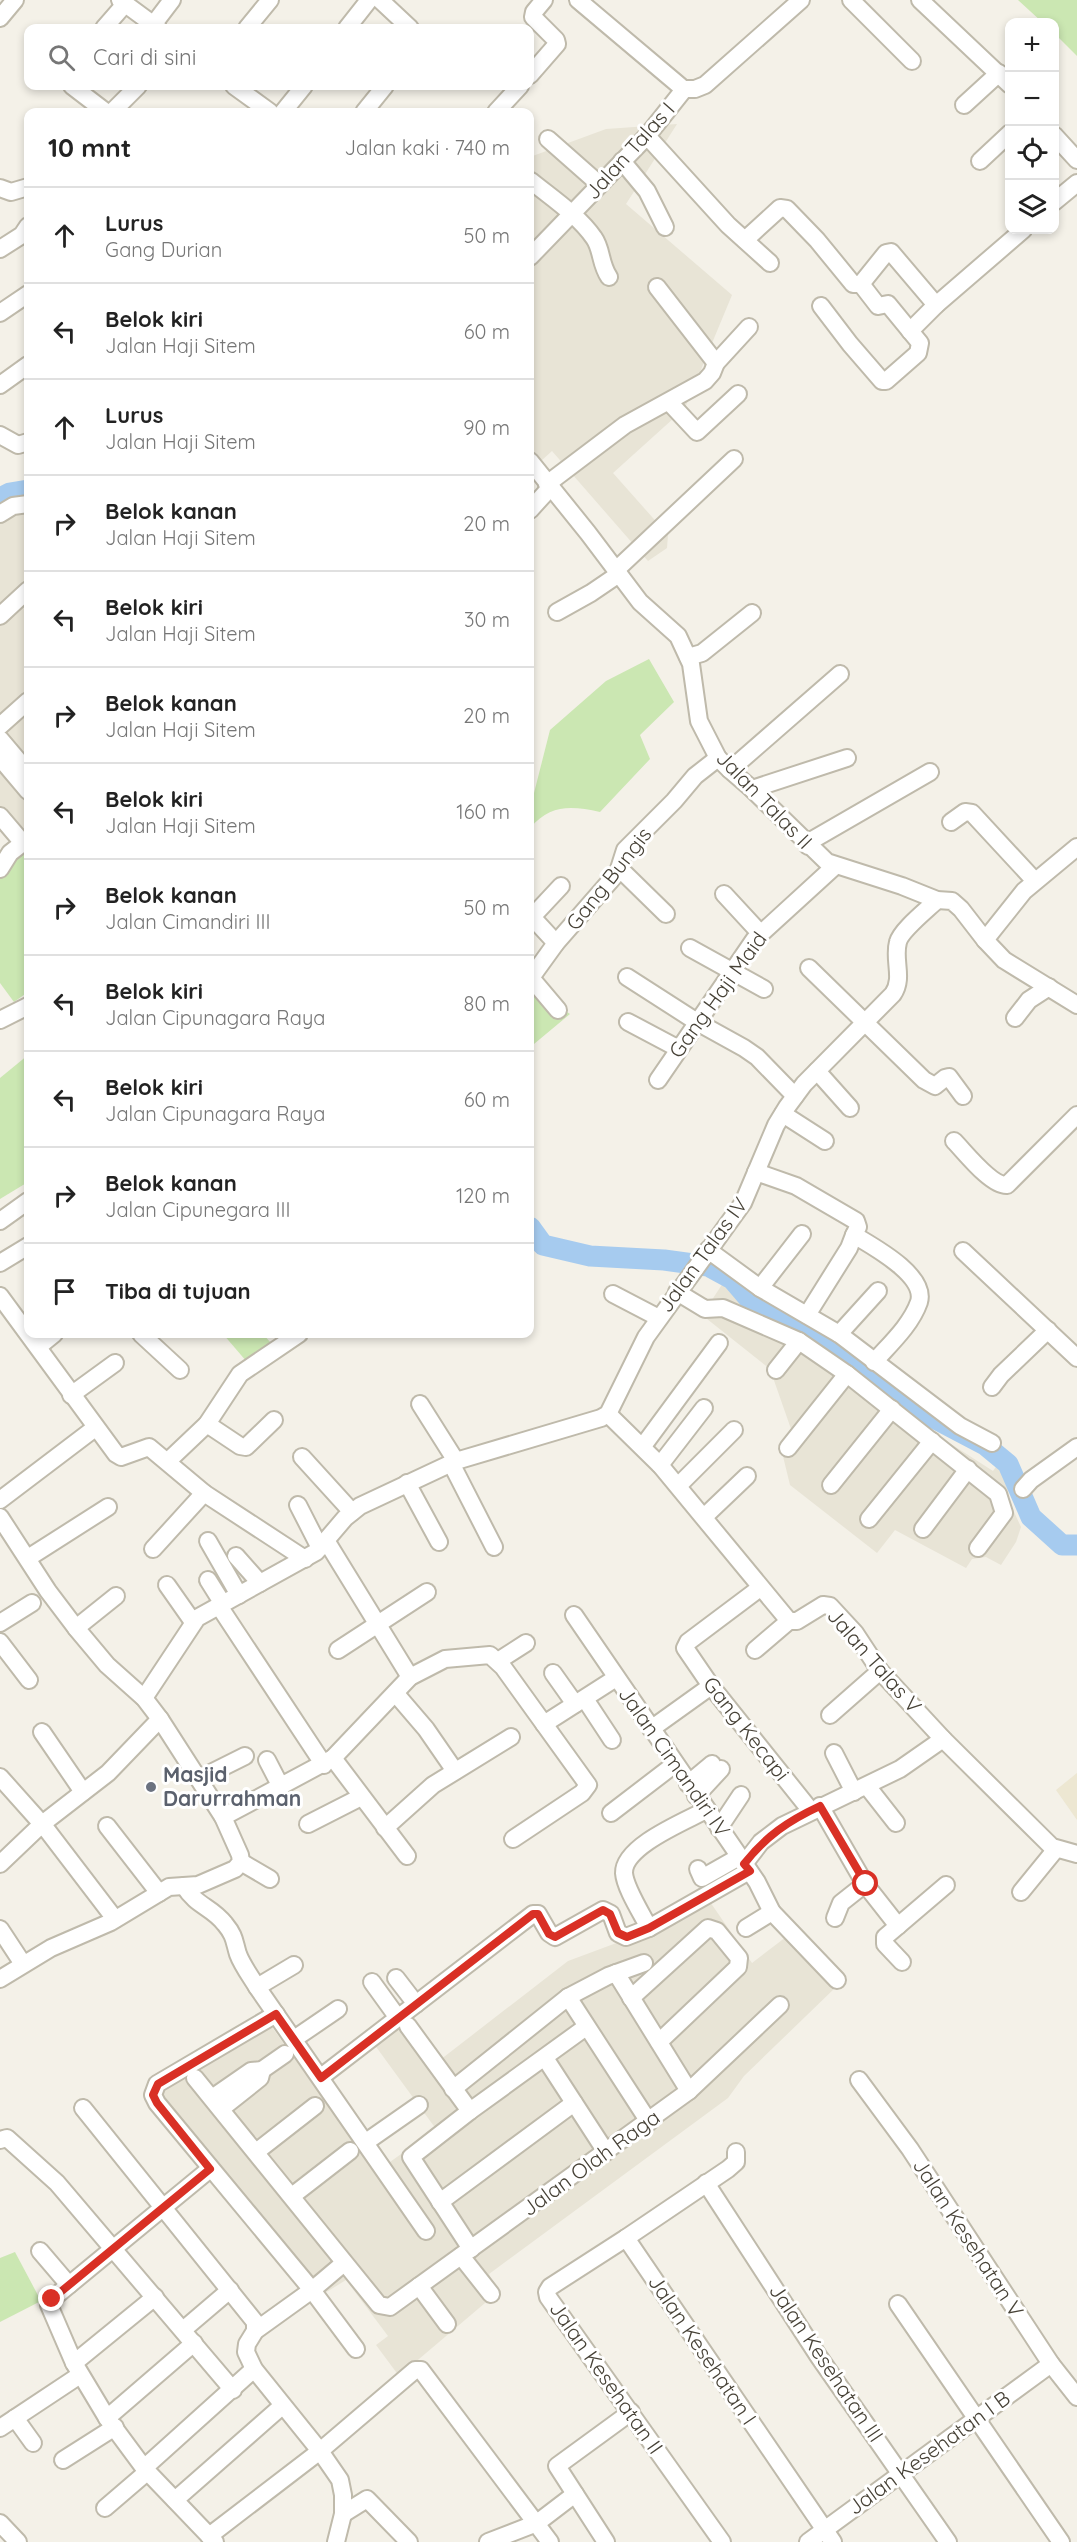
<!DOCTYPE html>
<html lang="id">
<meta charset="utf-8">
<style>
:root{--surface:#fff;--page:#f2f2f2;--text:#222;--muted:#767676;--line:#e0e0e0}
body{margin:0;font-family:Quicksand,sans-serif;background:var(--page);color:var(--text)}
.controls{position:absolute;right:18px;top:18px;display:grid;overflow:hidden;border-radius:12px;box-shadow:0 3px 9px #0003}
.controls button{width:54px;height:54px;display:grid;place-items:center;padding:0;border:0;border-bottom:2px solid var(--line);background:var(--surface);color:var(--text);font:30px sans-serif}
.stop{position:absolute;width:18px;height:18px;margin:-14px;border:4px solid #d93025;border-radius:50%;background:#fff}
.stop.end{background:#d93025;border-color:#fff;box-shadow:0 2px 6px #0008}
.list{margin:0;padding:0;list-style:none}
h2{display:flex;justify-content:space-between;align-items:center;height:78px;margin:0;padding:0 24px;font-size:26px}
h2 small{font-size:20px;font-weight:400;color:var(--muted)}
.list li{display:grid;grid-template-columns:39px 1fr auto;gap:18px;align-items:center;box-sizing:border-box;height:96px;padding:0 24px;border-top:2px solid var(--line)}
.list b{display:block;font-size:22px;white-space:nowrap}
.list p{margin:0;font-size:20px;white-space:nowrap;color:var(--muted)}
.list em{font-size:20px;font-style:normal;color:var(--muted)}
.icon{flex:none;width:33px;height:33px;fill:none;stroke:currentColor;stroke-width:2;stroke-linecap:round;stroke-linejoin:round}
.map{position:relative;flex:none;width:1077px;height:2542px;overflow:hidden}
.search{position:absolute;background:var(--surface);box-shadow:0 3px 9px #0003;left:24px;top:24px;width:510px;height:66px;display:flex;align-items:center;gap:15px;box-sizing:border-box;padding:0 21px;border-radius:12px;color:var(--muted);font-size:22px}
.panel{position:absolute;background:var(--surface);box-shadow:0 3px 9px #0003;left:24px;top:108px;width:510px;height:1230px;border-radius:12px}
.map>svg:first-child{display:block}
</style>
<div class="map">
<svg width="1077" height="2542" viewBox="0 0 1077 2542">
<rect width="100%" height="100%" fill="#f4f1e8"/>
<g fill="#e8e4d6">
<path d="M 677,124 L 626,204 L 732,295 L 685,408 L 613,473 L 668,535 L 667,548 L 648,561 L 552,451 L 542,460 L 530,450 L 530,157 L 606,129 Z"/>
<path d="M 28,500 L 28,835 L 0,817 L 0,505 Z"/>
<path d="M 725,1280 L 749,1310 L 785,1324 L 835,1352 L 937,1435 L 993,1471 L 998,1464 L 1009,1487 L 1008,1499 L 1021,1527 L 1016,1542 L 1001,1565 L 986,1557 L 972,1559 L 966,1568 L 895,1530 L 877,1553 L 790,1485 L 780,1444 L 791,1429 L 770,1369 L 702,1315 Z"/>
<path d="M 706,1896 L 752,1963 L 786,1937 L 836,1987 L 744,2076 L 728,2098 L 489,2274 L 498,2292 L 399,2376 L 376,2345 L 388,2336 L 346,2280 L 320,2296 L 152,2098 L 269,2023 L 376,2172 L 436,2129 L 374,2044 L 407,2017 L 440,2060 L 568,1961 L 646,1932 Z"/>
</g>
<path fill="#ede7d2" d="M 1077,1773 L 1077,1820 L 1056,1790 Z"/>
<g fill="#cbe7b2">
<path d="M 1018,0 L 1077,0 L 1077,56 L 1055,34 L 1054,22 L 1042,22 Z"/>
<path d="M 649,659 L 674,702 L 640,735 L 650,759 L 600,812 C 571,806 551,804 530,828 L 530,800 L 533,797 L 550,730 L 606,681 Z"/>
<path d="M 28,847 L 28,992 L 14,1002 L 0,983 L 0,875 L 5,864 Z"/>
<path d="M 534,990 L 570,1014 L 534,1044 L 534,1100 L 530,1099 L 530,991 Z"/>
<path d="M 28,1055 L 28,1182 L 0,1199 L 0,1078 Z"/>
<path d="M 223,1334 L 263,1334 L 271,1343 L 247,1362 Z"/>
<path d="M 15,2252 L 41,2301 L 0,2322 L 0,2258 Z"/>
</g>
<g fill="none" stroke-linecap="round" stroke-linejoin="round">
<g stroke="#a6cbef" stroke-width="21">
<path d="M 0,498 L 10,493 L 28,490"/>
<path d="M 530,1227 L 543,1245 L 590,1256 L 664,1260 L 708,1266 L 732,1279 L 756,1307 L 780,1313 L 819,1332 L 926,1414 L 985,1445 L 1008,1464 L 1031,1517 L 1062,1545 L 1077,1545"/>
</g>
<defs>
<g id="minor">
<path d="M 120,0 L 158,28"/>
<path d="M 380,0 L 410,28"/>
<path d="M 851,0 L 912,61"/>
<path d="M 920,0 L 1010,85"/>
<path d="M 0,18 L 15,0"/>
<path d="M 153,25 L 172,0"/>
<path d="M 104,28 L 125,4"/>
<path d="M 247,28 L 270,0"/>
<path d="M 347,28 L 369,0"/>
<path d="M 530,75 L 557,44 L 556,40 L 533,17 L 534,12 L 544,0"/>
<path d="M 72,86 L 106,112"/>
<path d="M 234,86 L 270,112"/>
<path d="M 682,89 L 695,89 L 705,85 L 801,0"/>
<path d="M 964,105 L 999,73"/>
<path d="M 112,112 L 138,86"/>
<path d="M 283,112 L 304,86"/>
<path d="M 364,112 L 385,86"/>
<path d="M 496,112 L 520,86"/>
<path d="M 1054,135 L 1077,160"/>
<path d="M 647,136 L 728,225 L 770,263"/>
<path d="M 548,139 L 599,184"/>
<path d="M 622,161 L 647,191 L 665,227"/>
<path d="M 980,161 L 1010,133"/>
<path d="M 531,181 C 552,198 579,216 594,238 C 602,249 600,264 609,277"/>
<path d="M 0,188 L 11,192 L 28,187"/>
<path d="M 1054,202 L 1077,183"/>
<path d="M 745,240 L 780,208 L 787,209 L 817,240 L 853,284 L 861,284 L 878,306 L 888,304 L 920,343 L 918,353 L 886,381 L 882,381 L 850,344 L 821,306"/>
<path d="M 0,249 L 22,235 L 28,226"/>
<path d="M 530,257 L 647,136 L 682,92 L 680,86 L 578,0"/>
<path d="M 861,284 L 886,253 L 891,252 L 936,305"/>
<path d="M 657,287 L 716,363"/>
<path d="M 0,313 L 28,294"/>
<path d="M 910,331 L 936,305 L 1023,230"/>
<path d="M 0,385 L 28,365"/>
<path d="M 669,402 L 697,432 L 738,394"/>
<path d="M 0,435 L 18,445 L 28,442"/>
<path d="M 530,461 L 588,533 L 640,602 L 678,636 L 691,664 L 699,721 L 718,758 L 730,770 L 752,789 L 827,862 L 902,886 L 937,900 L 952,901 L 961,909 L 985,940 L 1004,960 L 1077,1005"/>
<path d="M 547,484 L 625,425 L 705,381 L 712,373 L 716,363 L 749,327"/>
<path d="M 530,510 L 550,488"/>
<path d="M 0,514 L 13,506 L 28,504"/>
<path d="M 616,570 L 734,459"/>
<path d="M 557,612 L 591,593 L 619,574"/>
<path d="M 0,616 L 28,590"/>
<path d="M 688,657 L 702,653 L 752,613"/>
<path d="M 0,726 L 28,701"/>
<path d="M 0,739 L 28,772"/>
<path d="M 0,758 L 28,791"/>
<path d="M 730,770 L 840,674"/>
<path d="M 752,789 L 847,758"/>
<path d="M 0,816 L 23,843"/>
<path d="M 951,822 L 965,812 L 972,813 L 1035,881"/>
<path d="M 808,846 L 814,839 L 930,772"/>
<path d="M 0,869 L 10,853 L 28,839"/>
<path d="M 620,869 L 666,914"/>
<path d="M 724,894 L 760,933"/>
<path d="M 985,940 L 1024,891 L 1077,847"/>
<path d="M 556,943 L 532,917 L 561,886"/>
<path d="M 690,948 L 764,989"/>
<path d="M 809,968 L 924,1080 L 935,1086 L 945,1078 L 949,1077 L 963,1096"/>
<path d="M 627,977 L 697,1022 L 744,1048 L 757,1057 L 795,1096"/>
<path d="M 531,978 L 558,1010"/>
<path d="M 530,979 L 556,943 L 618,872 L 625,850 L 674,801 L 695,776 L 718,758"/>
<path d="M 1015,1018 L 1029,1000 L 1049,987"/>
<path d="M 0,1020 L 28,1006"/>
<path d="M 628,1022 L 679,1049"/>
<path d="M 817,1071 L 850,1108"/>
<path d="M 658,1080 L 754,940 L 835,866"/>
<path d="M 783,1114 L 825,1141"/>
<path d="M 954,1141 C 965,1152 991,1186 1007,1185 L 1077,1115"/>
<path d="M 756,1172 L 796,1186 L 856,1221 L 858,1227 L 854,1235 C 872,1246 927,1275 919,1302 C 911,1325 890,1344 874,1362"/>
<path d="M 0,1221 L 28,1201"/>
<path d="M 708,1250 L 760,1288 L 839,1334 L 960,1426 L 992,1443"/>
<path d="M 963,1251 L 1077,1358"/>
<path d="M 0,1263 L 28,1246"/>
<path d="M 760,1288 L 802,1234"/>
<path d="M 677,1292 L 705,1309 L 723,1308 L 799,1341 L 847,1374 L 998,1494 L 1004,1513 L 978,1548"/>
<path d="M 613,1294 L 659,1318"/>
<path d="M 0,1296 L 116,1454 L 121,1457 L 149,1447 L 204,1493 L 305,1559"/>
<path d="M 807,1315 L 849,1248 L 854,1235"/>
<path d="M 141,1334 L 180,1370"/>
<path d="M 839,1334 L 878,1291"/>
<path d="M 38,1347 L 54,1334"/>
<path d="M 776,1370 L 799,1341"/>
<path d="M 992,1387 L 1001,1375 L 1048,1330"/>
<path d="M 71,1395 L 115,1363"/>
<path d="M 420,1404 L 456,1461"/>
<path d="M 608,1414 L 660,1465 L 789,1621 L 797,1621 L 823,1605 L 830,1606 L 855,1633 L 880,1671 L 943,1739 L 1052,1847 L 1077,1854"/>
<path d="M 207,1424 L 240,1446 L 246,1447 L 274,1420"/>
<path d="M 643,1446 L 719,1343"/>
<path d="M 788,1448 L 847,1374"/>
<path d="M 302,1457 L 352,1512"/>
<path d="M 168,1461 L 207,1424 L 240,1374 L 299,1334"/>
<path d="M 452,1465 L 494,1547"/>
<path d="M 660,1465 L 704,1408"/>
<path d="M 407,1483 L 439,1542"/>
<path d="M 831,1485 L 892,1409"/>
<path d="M 678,1486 L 734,1430"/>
<path d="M 1023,1489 L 1031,1480 L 1077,1447"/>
<path d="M 0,1500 L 95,1428"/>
<path d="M 298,1505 L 320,1548"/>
<path d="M 0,1517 L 48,1591 L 76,1628 L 107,1665 L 144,1698 L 160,1719 L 223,1817 L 240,1855 L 241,1862 L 235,1869 L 198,1885 L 169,1887 L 111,1922 L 51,1948 L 0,1979"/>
<path d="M 704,1517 L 747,1476"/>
<path d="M 869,1519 L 932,1441"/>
<path d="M 923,1529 L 968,1469"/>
<path d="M 208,1541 L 239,1595"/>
<path d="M 327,1542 L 410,1677"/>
<path d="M 153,1549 L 204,1493"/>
<path d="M 236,1556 L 260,1583"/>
<path d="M 28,1558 L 108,1507"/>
<path d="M 208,1580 L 223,1604"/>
<path d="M 167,1585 L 193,1622"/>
<path d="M 760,1588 L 688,1642 L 685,1648 L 711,1686 L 811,1811"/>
<path d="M 219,1606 L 324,1765"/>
<path d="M 574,1615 L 757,1882 L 772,1912 L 837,1980"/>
<path d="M 0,1623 L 32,1603"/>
<path d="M 76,1628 L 116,1596"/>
<path d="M 0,1642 L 29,1680"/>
<path d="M 338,1650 L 427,1592"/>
<path d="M 755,1650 L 789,1621"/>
<path d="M 498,1661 L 526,1643"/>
<path d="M 553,1673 L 575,1704"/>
<path d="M 396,1694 L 426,1729 L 455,1771"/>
<path d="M 144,1698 L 197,1618 L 316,1552 L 345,1518 L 360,1506 L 456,1461 L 601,1418 L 608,1414 L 646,1337 L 743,1203 L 776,1125 L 787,1107 L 804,1084 L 893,994 C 904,978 893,960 898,942 C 901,930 928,909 937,900"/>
<path d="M 585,1699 L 612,1740"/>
<path d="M 830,1715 L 880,1671"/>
<path d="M 544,1724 L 616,1678"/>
<path d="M 651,1729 L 711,1686"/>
<path d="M 42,1732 L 83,1792"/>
<path d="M 834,1753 L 854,1792"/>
<path d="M 333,1758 L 407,1856"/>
<path d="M 267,1760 L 281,1787"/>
<path d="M 0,1777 L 42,1824"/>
<path d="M 199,1779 L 245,1756"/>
<path d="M 688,1784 L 712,1764"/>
<path d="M 867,1786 L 896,1823"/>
<path d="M 696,1796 L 721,1769"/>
<path d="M 820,1806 L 865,1884 L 898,1926"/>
<path d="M 611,1813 L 675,1764"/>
<path d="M 223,1817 L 333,1758 L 410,1677 L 445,1659 L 490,1655 L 503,1667 L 588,1785 L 582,1793 L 513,1839"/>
<path d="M 308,1824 L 361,1797"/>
<path d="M 107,1826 L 159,1893"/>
<path d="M 385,1828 L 433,1785 L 511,1737"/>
<path d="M 719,1828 L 741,1795"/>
<path d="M 47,1830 L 115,1919"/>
<path d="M 241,1862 L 270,1879"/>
<path d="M 0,1864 L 42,1824 L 108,1773 L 160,1719"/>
<path d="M 744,1864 L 761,1842 L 782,1826 L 900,1769 L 943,1739"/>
<path d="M 698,1869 L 702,1878 L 739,1857"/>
<path d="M 184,1886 C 197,1907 211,1906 225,1924 C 235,1936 234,1941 238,1954 C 242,1965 251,1977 257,1987 L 426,2231"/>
<path d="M 1021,1892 L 1056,1849"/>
<path d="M 835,1918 L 841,1903 L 865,1884"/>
<path d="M 649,1928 C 642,1914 625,1888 624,1873 C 623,1846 686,1821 706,1810"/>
<path d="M 746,1928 L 772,1912"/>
<path d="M 0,1929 L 23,1964"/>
<path d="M 902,1962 L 885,1944 L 885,1937 L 946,1885"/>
<path d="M 616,1973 L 689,2091"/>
<path d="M 396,1978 L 416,2004"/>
<path d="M 372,1982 L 398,2018"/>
<path d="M 257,1987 L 294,1965"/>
<path d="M 568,1997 L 649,2122"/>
<path d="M 631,1998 L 708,1928 L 717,1931 L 739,1958 L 738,1967 L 659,2042"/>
<path d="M 276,2014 L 157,2084 L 153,2095 L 157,2103 L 312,2290 L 255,2331 L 247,2344 L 246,2352 L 254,2369 L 320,2451 L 340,2480 L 343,2495 L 343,2514 L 336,2542"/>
<path d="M 408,2026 L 470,2111"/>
<path d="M 294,2039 L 338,2009"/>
<path d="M 545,2058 L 606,2152"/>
<path d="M 321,2077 L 533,1914 L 538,1914 L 549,1933 L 555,1937 L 603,1910 L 611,1914 L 618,1933 L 626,1937 L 649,1928 L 749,1871"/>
<path d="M 195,2078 L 379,2305 L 390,2307 L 689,2091 L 780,2005"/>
<path d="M 859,2080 L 910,2149 L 1051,2364 L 1077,2397"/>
<path d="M 453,2089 L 568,1997 L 608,1976 L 644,1963"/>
<path d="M 212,2098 L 251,2071 L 262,2070 L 285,2054"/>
<path d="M 83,2108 L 255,2322 L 255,2331"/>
<path d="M 221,2109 L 260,2078 L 262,2070"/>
<path d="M 0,2140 L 7,2138 L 57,2183 L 233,2390"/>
<path d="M 366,2142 L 419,2105"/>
<path d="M 256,2152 L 315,2106"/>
<path d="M 736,2152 L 736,2162 L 728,2169 L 626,2238 L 833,2542"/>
<path d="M 210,2169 L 52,2299 L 49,2305 L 74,2363 L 107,2418 L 144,2468 L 215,2542"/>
<path d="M 706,2183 L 819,2357 L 948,2542"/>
<path d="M 292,2196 L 350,2151"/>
<path d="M 440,2202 L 574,2103"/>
<path d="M 626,2238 L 550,2287 L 547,2292 L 548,2297 L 722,2542"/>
<path d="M 471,2249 L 411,2157 L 470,2111 L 586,2027"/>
<path d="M 40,2251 L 69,2285"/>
<path d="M 461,2256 L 491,2294"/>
<path d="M 344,2263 L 312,2290 L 356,2349"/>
<path d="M 419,2286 L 447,2324"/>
<path d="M 898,2304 L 1061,2542"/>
<path d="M 183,2330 L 230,2290"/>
<path d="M 74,2363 L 155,2297"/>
<path d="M 15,2418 L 33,2443"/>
<path d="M 107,2418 L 194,2343"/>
<path d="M 0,2428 L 80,2375"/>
<path d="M 63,2460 L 115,2427"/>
<path d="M 144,2468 L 254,2369"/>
<path d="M 175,2500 L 282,2406"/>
<path d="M 105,2508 L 147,2472"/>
<path d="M 343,2514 L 367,2499 L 409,2542"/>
<path d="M 0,2523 L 18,2542"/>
<path d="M 209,2536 L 320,2451 L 415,2370 L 421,2370 L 550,2542"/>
<path d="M 488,2542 L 537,2523 L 575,2494"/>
<path d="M 606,2542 L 557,2466 L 631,2412"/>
<path d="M 808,2542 L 1051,2364"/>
</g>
</defs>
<use href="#minor" stroke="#bfbaab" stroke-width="20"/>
<use href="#minor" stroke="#fff" stroke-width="16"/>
</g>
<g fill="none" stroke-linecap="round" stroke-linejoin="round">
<path stroke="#d93025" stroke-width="8" d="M 52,2299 L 210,2169 L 157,2103 L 153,2095 L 158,2084 L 276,2014 L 321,2078 L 533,1914 L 538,1914 L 549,1934 L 555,1937 L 603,1910 L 610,1914 L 618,1933 L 627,1937 L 649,1928 L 750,1871 L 744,1864 C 766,1836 788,1821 820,1806 L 866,1884"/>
</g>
<circle fill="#6b7280" stroke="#fff" stroke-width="2" cx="151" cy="1787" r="6"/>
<g text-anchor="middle" stroke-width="6" stroke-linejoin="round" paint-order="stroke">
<g font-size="21" fill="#474237" stroke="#fff">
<text transform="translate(630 151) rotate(-48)" y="7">Jalan Talas I</text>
<text transform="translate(764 800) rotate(46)" y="7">Jalan Talas II</text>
<text transform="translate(609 879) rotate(-52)" y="7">Gang Bungis</text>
<text transform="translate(718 995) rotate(-54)" y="7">Gang Haji Maid</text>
<text transform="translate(703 1255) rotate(-54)" y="7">Jalan Talas IV</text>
<text transform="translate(874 1661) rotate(49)" y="7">Jalan Talas V</text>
<text transform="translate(746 1729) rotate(52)" y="7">Gang Kecapi</text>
<text transform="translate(674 1762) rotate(55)" y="7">Jalan Cimandiri IV</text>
<text transform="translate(591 2163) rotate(-36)" y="7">Jalan Olah Raga</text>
<text transform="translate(968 2238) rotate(57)" y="7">Jalan Kesehatan V</text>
<text transform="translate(702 2350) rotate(56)" y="7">Jalan Kesehatan I</text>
<text transform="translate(826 2363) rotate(56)" y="7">Jalan Kesehatan III</text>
<text transform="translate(606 2378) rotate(55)" y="7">Jalan Kesehatan II</text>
<text transform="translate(929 2453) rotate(-36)" y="7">Jalan Kesehatan I B</text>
</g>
<g font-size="21" font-weight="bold" fill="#5b616d" stroke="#fff" text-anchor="start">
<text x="163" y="1782">Masjid<tspan x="163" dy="24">Darurrahman</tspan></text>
</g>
</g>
</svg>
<div class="controls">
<button>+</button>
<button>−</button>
<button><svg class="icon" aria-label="locate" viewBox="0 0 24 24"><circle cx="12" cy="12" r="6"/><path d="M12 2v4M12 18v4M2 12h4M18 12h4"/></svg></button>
<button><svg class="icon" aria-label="layers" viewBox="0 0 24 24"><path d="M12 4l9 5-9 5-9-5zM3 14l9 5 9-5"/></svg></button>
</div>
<div class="stop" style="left:866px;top:1884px"></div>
<div class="stop end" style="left:52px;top:2299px"></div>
<div class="search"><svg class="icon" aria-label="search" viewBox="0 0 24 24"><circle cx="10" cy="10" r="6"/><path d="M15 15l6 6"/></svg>Cari di sini</div>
<section class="panel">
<h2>10 mnt<small>Jalan kaki · 740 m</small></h2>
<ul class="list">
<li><svg class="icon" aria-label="ahead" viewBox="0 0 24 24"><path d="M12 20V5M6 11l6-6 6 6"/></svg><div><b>Lurus</b><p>Gang Durian</p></div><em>50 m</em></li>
<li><svg class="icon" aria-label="left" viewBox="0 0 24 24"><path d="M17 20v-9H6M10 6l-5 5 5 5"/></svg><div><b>Belok kiri</b><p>Jalan Haji Sitem</p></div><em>60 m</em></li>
<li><svg class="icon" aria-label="ahead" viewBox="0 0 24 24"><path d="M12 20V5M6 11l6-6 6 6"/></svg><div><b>Lurus</b><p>Jalan Haji Sitem</p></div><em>90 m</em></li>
<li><svg class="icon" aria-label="right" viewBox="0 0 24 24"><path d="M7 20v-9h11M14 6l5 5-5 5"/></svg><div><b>Belok kanan</b><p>Jalan Haji Sitem</p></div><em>20 m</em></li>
<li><svg class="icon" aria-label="left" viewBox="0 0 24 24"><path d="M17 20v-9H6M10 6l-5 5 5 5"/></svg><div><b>Belok kiri</b><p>Jalan Haji Sitem</p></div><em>30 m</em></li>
<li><svg class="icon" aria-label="right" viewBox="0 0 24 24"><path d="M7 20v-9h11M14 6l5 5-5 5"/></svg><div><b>Belok kanan</b><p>Jalan Haji Sitem</p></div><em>20 m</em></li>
<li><svg class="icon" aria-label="left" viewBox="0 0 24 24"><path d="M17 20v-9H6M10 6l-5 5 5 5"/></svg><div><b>Belok kiri</b><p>Jalan Haji Sitem</p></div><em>160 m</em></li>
<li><svg class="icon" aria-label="right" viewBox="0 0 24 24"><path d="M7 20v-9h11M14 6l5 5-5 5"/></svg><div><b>Belok kanan</b><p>Jalan Cimandiri III</p></div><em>50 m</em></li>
<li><svg class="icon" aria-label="left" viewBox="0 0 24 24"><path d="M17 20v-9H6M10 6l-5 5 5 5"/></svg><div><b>Belok kiri</b><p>Jalan Cipunagara Raya</p></div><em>80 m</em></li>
<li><svg class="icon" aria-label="left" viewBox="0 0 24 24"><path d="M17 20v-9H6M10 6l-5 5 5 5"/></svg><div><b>Belok kiri</b><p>Jalan Cipunagara Raya</p></div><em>60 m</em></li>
<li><svg class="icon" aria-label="right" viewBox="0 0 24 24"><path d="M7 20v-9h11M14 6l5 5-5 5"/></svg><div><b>Belok kanan</b><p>Jalan Cipunegara III</p></div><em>120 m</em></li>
<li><svg class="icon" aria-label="arrive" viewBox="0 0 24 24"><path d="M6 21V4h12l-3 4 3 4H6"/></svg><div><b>Tiba di tujuan</b></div></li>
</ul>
</section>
</div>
